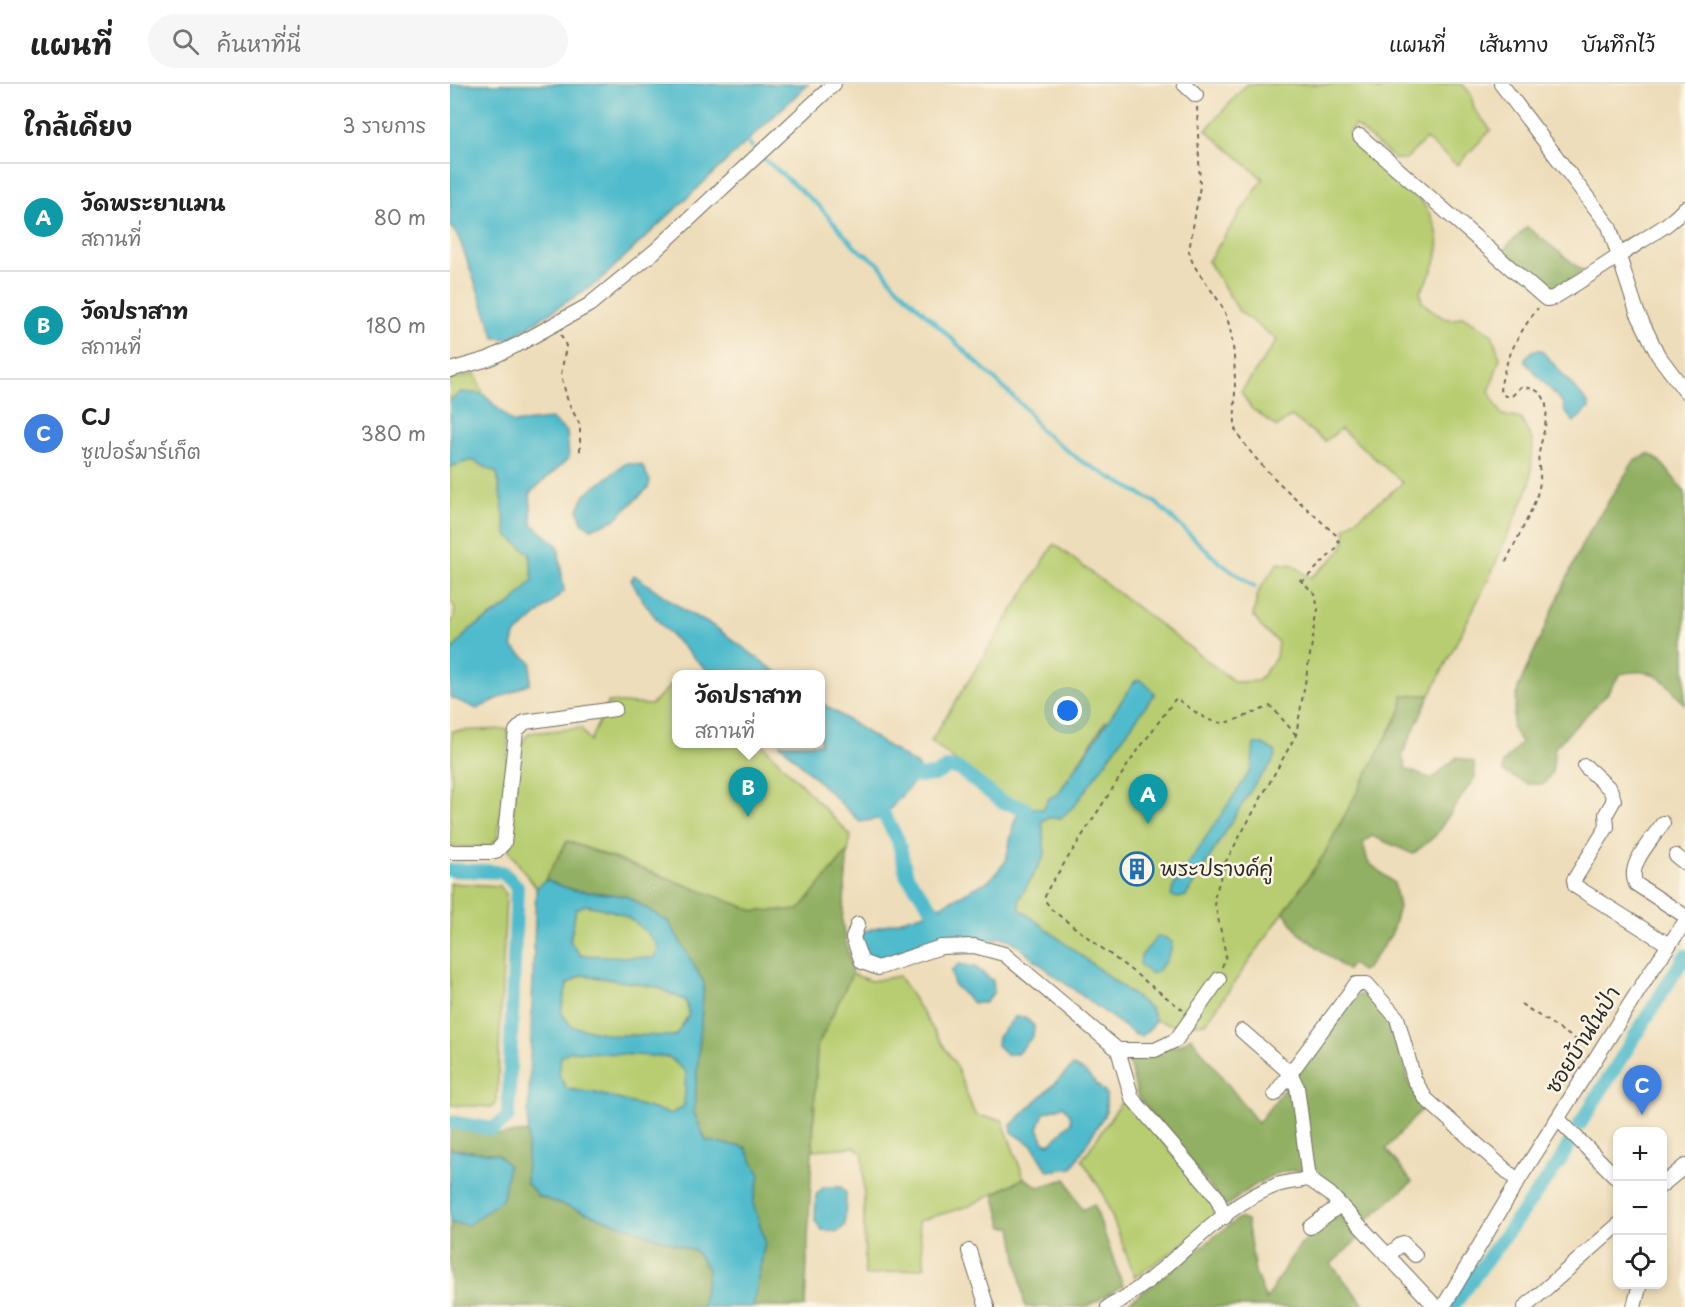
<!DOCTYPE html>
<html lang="th">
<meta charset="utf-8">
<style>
:root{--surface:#fff;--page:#f6f6f6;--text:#222;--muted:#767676;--line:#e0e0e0;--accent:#1f6fb2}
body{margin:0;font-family:"Playpen Sans","Playpen Sans Thai",sans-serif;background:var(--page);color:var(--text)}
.controls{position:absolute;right:18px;bottom:18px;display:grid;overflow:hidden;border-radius:12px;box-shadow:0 3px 9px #0003}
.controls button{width:54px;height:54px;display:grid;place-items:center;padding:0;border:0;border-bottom:2px solid var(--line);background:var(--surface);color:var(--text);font:30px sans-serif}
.you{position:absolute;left:618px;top:627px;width:21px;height:21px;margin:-15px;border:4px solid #fff;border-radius:50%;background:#1a73e8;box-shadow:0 0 0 9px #1a73e833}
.badge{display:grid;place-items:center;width:39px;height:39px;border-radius:50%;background:var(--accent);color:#fff;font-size:20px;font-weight:700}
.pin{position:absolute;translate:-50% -50px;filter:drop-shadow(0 2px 3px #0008)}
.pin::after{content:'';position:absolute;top:32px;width:21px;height:18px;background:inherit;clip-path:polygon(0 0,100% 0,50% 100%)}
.popup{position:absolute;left:222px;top:586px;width:153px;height:78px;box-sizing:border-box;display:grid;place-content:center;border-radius:12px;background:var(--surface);filter:drop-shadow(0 2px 4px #0005);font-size:20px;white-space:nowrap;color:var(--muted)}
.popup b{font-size:22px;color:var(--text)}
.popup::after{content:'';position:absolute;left:50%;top:100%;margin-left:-12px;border:12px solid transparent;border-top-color:var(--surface)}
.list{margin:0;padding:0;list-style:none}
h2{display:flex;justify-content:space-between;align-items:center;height:78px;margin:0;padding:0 24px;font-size:26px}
h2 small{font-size:20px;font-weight:400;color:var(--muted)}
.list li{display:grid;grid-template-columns:39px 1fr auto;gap:18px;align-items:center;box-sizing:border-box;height:108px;padding:0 24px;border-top:2px solid var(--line)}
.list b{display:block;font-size:22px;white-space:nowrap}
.list p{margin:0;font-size:20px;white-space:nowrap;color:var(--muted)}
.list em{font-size:20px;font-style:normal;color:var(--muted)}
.icon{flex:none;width:33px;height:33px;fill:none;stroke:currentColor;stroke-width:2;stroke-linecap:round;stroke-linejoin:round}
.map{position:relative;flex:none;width:1235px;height:1223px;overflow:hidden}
header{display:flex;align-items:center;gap:36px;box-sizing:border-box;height:84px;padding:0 30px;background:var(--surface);border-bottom:2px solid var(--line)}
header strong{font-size:28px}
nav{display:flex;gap:33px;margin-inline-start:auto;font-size:21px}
.search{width:420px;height:54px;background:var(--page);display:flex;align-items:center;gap:15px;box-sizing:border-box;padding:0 21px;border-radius:33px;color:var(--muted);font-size:22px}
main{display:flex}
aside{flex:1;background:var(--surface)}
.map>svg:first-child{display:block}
</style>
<header>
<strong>แผนที่</strong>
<div class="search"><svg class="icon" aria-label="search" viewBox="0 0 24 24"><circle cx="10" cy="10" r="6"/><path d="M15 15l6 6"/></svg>ค้นหาที่นี่</div>
<nav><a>แผนที่</a><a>เส้นทาง</a><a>บันทึกไว้</a></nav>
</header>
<main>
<aside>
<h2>ใกล้เคียง<small>3 รายการ</small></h2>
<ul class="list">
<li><span class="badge" style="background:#0f9aa8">A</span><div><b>วัดพระยาแมน</b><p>สถานที่</p></div><em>80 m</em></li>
<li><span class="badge" style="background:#0f9aa8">B</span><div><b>วัดปราสาท</b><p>สถานที่</p></div><em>180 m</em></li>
<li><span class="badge" style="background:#3f7fe0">C</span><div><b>CJ</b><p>ซูเปอร์มาร์เก็ต</p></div><em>380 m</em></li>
</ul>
</aside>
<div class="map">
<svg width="1235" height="1223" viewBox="0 0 1235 1223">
<rect width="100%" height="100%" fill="#fcf5e5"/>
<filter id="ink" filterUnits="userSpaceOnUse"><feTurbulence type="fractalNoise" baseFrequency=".0167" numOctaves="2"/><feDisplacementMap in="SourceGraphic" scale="12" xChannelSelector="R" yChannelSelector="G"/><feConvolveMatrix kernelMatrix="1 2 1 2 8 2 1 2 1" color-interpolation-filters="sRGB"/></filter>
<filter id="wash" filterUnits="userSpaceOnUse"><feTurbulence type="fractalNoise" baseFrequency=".008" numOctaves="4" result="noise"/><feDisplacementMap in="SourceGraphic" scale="24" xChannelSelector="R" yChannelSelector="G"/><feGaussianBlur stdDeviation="1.35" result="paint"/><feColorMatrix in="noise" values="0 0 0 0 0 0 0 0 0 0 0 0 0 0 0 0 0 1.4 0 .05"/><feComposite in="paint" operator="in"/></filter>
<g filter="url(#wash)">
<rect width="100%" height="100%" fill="#eeddba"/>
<g fill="#b8cd71" stroke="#727c4e" stroke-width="1.5">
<path d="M 797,0 L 922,0 L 929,7 L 937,0 L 1012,0 L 1021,10 L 1024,25 L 1041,46 L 1007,81 L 976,55 L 956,75 L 945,75 L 905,41 L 899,49 C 928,76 981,112 988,152 C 991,171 980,193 970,208 L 972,218 C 986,229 996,241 1013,232 L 1042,250 L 1050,274 L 1039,308 L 1052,331 L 1071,335 L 1083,358 L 1080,400 L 1040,492 L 980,611 L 953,612 L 952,624 L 873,772 L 756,939 L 728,942 L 705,936 L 701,925 L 570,825 L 569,815 L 595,771 L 592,737 L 597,734 L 611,734 L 656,636 L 608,710 L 599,714 L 594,725 C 560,729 507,677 481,657 L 604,460 L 785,598 L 808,597 L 826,574 L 828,558 L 811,543 L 803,531 L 809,506 L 828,479 L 843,481 L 860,494 C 876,480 900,467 895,444 L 953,399 L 891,345 L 875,357 L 841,332 L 827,343 L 801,324 L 791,308 L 827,256 L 789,227 L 758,177 L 813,95 L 756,46 Z"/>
<path d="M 25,290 L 33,310 L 11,308 L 0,317 L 0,296 Z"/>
<path d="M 22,376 L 47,389 L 57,451 L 80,470 L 83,496 L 61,520 L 19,546 L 0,569 L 0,539 L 4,534 L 5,523 L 0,518 L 0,383 Z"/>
<path d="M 222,600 L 226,600 L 226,660 L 312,660 L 401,752 L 398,767 L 349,826 L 305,827 L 118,757 L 95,796 L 86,804 L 59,767 L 70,662 L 79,649 L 131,644 L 140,657 L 158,618 L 201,621 Z"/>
<path d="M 58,645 L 57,690 L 47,755 L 40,763 L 0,763 L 2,647 Z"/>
<path d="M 0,799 L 50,802 L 56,810 L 47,1016 L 43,1023 L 0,1021 Z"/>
<path d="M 136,821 C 173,828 186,833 209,863 L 204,874 L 130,871 L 120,858 L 126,824 Z"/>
<path d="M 402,890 L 421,897 L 449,892 L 506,981 L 525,1031 L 552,1036 L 574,1094 L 519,1122 L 468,1137 L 475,1183 L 415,1192 L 413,1070 L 404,1063 L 363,1066 L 367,963 Z"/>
<path d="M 132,891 L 207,903 L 236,917 L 239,931 L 226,952 L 162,951 L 121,942 L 111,928 L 117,899 Z"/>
<path d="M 120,967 L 219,973 L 236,988 L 234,1022 L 221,1030 L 146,1009 L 117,1005 L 109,991 L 111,971 Z"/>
<path d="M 675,1013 L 761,1116 L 765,1129 L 761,1140 L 685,1193 L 653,1109 L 632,1076 Z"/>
</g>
<g fill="#92b063" stroke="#5e6e47" stroke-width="1.5">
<path d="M 1077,143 L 1133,187 L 1103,208 L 1094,207 L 1052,167 Z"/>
<path d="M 1198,370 C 1214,376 1223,396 1235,408 L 1235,621 C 1213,595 1206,582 1170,590 L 1157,610 L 1105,663 L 1102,688 L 1094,700 L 1078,700 L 1053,688 L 1053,679 L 1071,659 L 1062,643 L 1068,604 L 1134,456 L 1184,377 Z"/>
<path d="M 953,611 L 980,611 L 952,671 L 956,685 L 982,695 L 1007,673 L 1024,678 L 1025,693 L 985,752 L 963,770 L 922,752 L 913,759 L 918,778 L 944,799 L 949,823 L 941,851 L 917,884 L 911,887 L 902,880 L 897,886 L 849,849 L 834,828 L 873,772 L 952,624 Z"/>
<path d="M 117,757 L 305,827 L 349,826 L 398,767 L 392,837 L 402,890 L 367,963 L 355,1223 L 303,1223 L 315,1157 L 303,1119 L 310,1091 L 295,1063 L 256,1057 L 244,1029 L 254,899 L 219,838 L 176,812 L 123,806 L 95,796 Z"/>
<path d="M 917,909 L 940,933 L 960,1001 L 974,1023 L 936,1065 L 962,1098 L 916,1137 C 890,1107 863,1071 819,1093 C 804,1100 789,1112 776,1122 L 688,1013 L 677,971 L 730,961 L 741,953 L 808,1039 L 907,912 Z"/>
<path d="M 0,1045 L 49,1051 L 78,1048 L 76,1098 L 88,1112 L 245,1167 L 258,1185 L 252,1223 L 0,1223 L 0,1139 L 18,1141 L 47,1070 L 0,1065 Z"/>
<path d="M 574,1094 L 589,1103 L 616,1095 L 632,1126 L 644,1120 L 673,1202 L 636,1223 L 575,1223 L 562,1143 L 553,1143 L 544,1110 Z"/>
<path d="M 891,1131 L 909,1154 L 881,1180 L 916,1223 L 673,1223 L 789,1134 L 797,1137 L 805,1188 L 816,1216 C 839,1177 849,1151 891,1131 Z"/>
</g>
<g fill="#50bbcc" stroke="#3e737c" stroke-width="1.5" fill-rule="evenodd">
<path d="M 0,0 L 358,0 L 148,198 L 59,255 L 45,254 L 9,154 L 0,141 Z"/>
<path d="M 1084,266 L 1091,266 L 1138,319 L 1139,324 L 1124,338 L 1115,328 L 1113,319 L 1075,278 L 1075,274 Z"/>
<path d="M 11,308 L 33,310 L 63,339 L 101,335 L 117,348 L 119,374 L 80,409 L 82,440 L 108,462 L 114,507 L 65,551 L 62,563 L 81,578 L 80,599 L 27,625 L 0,613 L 0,569 L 19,546 L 61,520 L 83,496 L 80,470 L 57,451 L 47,389 L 22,376 L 0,383 L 0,317 Z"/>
<path d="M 176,379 L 192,381 L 200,397 L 198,404 L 164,436 L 141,445 L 132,438 L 128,425 L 135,411 Z"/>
<path d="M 184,491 L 237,528 L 265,543 L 329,590 L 261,590 C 228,558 203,538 181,496 Z"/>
<path d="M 691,596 L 705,609 L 625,721 L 611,734 L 597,734 L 592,737 L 595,771 L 569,815 L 570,825 L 701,925 L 705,936 L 701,944 L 691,952 L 686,951 L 601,889 L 561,856 L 551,853 L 533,859 L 519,855 L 491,853 L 455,865 L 427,877 L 421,876 L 411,863 L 409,853 L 415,847 L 479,828 L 540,796 L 556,777 L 564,738 L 569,728 L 578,723 L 593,725 L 599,714 L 608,710 L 685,597 Z"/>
<path d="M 370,618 L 468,682 L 469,692 L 432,734 L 410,738 L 330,660 L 370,660 Z"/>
<path d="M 804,660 L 813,660 L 826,668 L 822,679 L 804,701 L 736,812 L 729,814 L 721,812 L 724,801 L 801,686 Z"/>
<path d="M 95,796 L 123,806 L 176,812 L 219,838 L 254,899 L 244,1029 L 256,1057 L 295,1063 L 310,1091 L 303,1119 L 315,1157 L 303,1223 L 252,1223 L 258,1185 L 245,1167 L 88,1112 L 76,1098 L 86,804 ZM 136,821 C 171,827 187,834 209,863 L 204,874 L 130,871 L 120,857 L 126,825 ZM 132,891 L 207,903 L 236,917 L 239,931 L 225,952 L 162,951 L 121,942 L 111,928 L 117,900 ZM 121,967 L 219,973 L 236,988 L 234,1022 L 221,1030 L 145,1009 L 117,1005 L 109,991 L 111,972 Z"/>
<path d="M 707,853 L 714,853 L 722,858 C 722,870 712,886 701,890 L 690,881 L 691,872 Z"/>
<path d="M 509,880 L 525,883 L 543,897 L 544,908 L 535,919 L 523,919 L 504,901 L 501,887 Z"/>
<path d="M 565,933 L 575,933 L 584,942 L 583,952 L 567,970 L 556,970 L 547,961 L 548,953 Z"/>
<path d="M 623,982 L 634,987 L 656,1010 L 656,1028 L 622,1084 L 598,1087 L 583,1062 L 562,1048 L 561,1041 ZM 613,1022 L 620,1030 L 621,1038 L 600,1060 L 594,1058 L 588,1044 L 594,1029 Z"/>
<path d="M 0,1065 L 47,1070 L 58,1081 L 53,1115 L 18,1141 L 0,1139 Z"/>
<path d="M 374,1103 L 391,1103 L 396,1109 L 395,1141 L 388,1148 L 372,1146 L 365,1137 L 366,1111 Z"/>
</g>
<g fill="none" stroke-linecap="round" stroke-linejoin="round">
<g stroke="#50bbcc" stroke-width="4">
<path d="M 297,58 L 303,63"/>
<path d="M 313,74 L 369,122 L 406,164 L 428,179 L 444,200 L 577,326 L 590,346 L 631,377 L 705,418 L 769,478 L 805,503"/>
</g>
<g stroke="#50bbcc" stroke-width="14">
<path d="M 499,683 L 509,685 L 552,718 L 575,724 L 581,738 L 577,775 L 540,823 L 503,836 L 490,835 L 457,792 L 448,756 L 429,722 L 446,693 L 484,691 Z"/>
<path d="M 0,786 L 52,788 L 67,802 L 58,1033 L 43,1045 L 0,1038"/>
<path d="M 1130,1040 L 1235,872"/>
<path d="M 1002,1223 L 1108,1080 L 1121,1057"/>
</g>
</g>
</g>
<g filter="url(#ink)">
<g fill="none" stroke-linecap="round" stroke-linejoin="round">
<defs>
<g id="minor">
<path d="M 734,0 L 746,11"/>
<path d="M 1051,0 L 1159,142 L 1187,228 L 1208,271 L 1235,307"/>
<path d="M 910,52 L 1096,215 L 1103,214 C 1133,196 1161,177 1190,158 C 1207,147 1222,139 1235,124"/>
<path d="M 0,286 L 38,275 L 69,260 L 139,221 L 205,167 L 384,0"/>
<path d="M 1135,682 L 1160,705 L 1164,716 L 1156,730 L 1157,743 L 1124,796 L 1125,802 L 1219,861"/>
<path d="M 1213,739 C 1202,756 1176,781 1186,800 L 1235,832"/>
<path d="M 0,768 L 45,768 L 54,759 L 66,647 L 75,638 L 165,625"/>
<path d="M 1226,772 L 1235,779"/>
<path d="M 408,840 L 403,854 L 412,878 L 428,884 L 491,863 L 524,862 L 554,870 L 668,966 L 682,1014 L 766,1112 L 775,1133"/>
<path d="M 792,947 L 840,989 L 847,1003 L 859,1095"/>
<path d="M 668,966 L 705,966 L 726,956 L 769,895"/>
<path d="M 825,1010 L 906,900 L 917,900 L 947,934 L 964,995 L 976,1015 L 1068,1097"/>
<path d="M 1108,1035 L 1168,1095"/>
<path d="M 1212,1101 L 1235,1082"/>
<path d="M 860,1143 L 890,1121"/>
<path d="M 519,1167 L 537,1223"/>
<path d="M 937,1172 L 953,1159 L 965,1171"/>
<path d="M 658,1223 C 719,1193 763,1124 827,1101 C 837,1098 849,1097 859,1095 L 880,1110 L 986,1223"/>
<path d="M 993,1223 L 1068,1097 L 1199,890 L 1235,838"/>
<path d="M 1075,1223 L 1168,1141"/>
<path d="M 1184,1223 L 1190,1200"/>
</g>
</defs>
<use href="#minor" stroke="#6f695d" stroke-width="16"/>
<g stroke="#6f695d" stroke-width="2" stroke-dasharray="4.5 4.5" stroke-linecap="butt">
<path d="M 747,23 L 750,102 L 739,167 C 742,188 770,211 777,234 C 788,268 784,309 785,345 C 805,382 855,422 886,451 L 889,458 L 886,465 L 852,498"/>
<path d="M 111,251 L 116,262 L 111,291 L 118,318 L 130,341 L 130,370"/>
<path d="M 1056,478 C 1065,457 1088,420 1090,397 C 1091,388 1087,378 1089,369 C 1093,346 1111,304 1071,303 L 1062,312 L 1055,312 L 1050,306 C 1055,275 1069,248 1088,224"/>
<path d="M 772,883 L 776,871 L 764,815 L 775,779 L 846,651 L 868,525 L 865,510 L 848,494"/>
<path d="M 1071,920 L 1137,963"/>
<path d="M 733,926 L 602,826 L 594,815 L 599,803 L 681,676 L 726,614 C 773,649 768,642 821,622 L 846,651"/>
</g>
<use href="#minor" stroke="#fff" stroke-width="14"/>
</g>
</g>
<defs>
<symbol id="building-ring" viewBox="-11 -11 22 22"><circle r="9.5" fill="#fcf5e5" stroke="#1f6fb2" stroke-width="1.5"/><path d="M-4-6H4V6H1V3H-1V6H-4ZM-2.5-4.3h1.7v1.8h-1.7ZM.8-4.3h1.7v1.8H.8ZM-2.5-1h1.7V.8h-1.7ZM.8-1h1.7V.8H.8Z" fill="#1f6fb2"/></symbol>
</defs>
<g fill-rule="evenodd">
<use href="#building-ring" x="668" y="766" width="38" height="38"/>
</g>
<g text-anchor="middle" stroke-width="5" stroke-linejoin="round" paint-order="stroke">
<g font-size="21" fill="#2b2b2b" stroke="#fcf5e5" text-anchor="start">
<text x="710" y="792">พระปรางค์คู่</text>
</g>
<g font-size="21" fill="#2b2b2b" stroke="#fcf5e5">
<text transform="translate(1133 956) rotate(-58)" y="7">ซอยบ้านในป่า</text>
</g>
</g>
</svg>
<div class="controls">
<button>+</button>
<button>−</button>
<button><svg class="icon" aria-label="locate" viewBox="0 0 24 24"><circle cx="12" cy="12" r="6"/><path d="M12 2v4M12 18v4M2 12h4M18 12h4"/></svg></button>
</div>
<div class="you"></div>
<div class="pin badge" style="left:698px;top:740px;background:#0f9aa8">A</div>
<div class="pin badge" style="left:298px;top:733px;background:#0f9aa8">B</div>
<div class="popup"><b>วัดปราสาท</b>สถานที่</div>
<div class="pin badge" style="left:1192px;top:1031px;background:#3f7fe0">C</div>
</div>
</main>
